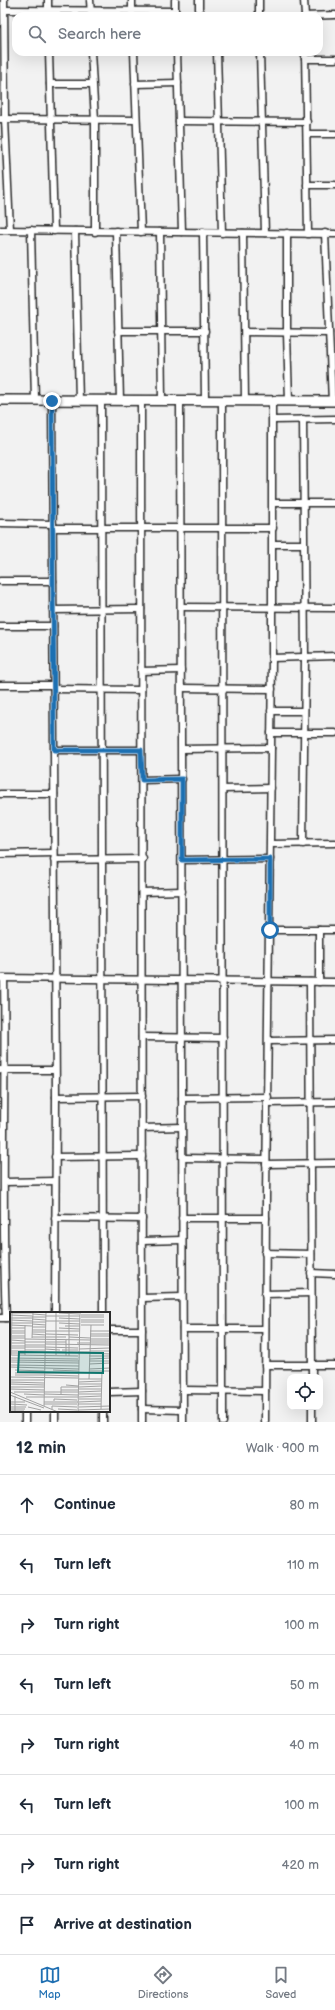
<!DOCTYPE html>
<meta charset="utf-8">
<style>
:root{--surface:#fff;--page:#f6f6f7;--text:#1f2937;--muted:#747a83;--line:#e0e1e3;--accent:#1f6fb2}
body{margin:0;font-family:"Balsamiq Sans",sans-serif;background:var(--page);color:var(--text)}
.controls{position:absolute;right:12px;bottom:12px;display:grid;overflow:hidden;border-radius:8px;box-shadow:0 4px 16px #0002}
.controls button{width:36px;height:36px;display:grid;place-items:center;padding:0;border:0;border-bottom:1px solid var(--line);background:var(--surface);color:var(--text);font:20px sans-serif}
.stop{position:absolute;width:12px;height:12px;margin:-9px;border:3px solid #1f6fb2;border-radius:50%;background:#fff}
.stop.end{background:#1f6fb2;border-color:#fff;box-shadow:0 1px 4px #0008}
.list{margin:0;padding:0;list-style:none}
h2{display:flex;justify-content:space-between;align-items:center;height:52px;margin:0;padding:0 16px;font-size:17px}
h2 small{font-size:13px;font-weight:400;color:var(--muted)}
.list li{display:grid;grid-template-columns:26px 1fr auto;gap:12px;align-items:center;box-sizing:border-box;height:60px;padding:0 16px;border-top:1px solid var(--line)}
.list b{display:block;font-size:15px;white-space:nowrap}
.list em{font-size:13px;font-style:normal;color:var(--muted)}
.icon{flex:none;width:22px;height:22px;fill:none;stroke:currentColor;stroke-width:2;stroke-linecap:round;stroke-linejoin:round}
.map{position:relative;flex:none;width:335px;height:1422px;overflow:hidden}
.search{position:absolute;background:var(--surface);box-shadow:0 4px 16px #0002;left:12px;right:12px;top:12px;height:44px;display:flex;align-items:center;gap:10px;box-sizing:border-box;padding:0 14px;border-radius:12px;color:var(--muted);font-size:15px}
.sheet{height:532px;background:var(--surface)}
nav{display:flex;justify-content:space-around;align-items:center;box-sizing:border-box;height:56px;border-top:1px solid var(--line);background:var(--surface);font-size:11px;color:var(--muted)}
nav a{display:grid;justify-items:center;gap:2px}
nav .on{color:var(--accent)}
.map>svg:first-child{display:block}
</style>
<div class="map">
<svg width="335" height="1422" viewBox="0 0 335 1422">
<rect width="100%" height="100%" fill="#f2f2f2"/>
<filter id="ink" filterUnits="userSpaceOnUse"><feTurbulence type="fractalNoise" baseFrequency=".025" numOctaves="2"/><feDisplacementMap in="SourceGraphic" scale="8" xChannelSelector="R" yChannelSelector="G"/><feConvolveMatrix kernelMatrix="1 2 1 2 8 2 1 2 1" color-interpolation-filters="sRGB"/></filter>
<g filter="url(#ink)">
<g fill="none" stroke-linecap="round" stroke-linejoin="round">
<defs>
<g id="minor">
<path d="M 4,0 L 5,119 L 10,230"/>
<path d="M 48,0 L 48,16"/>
<path d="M 90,0 L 91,16"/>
<path d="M 132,0 L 132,16"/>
<path d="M 175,0 L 175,16"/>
<path d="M 199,0 L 199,16"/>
<path d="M 259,0 L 259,16"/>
<path d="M 304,0 L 305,16"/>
<path d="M 5,10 L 175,11"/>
<path d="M 305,16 L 335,15"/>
<path d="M 49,52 L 54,231"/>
<path d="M 91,52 L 95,120 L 95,232"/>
<path d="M 134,52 L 141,232"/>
<path d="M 177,52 L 182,232"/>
<path d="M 217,52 L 222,233"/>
<path d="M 260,52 L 265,233"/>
<path d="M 305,52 L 308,234"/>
<path d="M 305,59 L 335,59"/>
<path d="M 50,84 L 92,84"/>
<path d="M 135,84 L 178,83"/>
<path d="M 0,119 L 136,120"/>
<path d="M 179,121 L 307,122"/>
<path d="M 307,134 L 335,134"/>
<path d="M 307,185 L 335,185"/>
<path d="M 0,230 L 335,234"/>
<path d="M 31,230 L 35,400"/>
<path d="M 75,231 L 79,401"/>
<path d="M 116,231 L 120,401"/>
<path d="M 160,232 L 162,401"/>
<path d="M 203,232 L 205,400"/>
<path d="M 243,233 L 245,401"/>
<path d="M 287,233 L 287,333 L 289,401"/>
<path d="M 325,233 L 332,402"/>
<path d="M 118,331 L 205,331"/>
<path d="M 245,332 L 329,333"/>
<path d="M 141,400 L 142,1422"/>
<path d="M 180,400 L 183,1422"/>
<path d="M 52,401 L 56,1097 L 55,1313"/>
<path d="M 101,401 L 103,1313"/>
<path d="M 222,401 L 223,1422"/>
<path d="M 273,420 L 335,419"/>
<path d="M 273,503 L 335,503"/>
<path d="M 0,523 L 53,524"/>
<path d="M 53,528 L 273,528"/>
<path d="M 273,544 L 303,544"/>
<path d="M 0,581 L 53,581"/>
<path d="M 181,607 L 335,608"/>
<path d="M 53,610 L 141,609"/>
<path d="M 0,626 L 53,626"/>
<path d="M 272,658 L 335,656"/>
<path d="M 141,671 L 181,670"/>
<path d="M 0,685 L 53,685"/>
<path d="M 182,688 L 272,689"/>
<path d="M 54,689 L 141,690"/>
<path d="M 271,711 L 303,711"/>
<path d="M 271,733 L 335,733"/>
<path d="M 182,749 L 271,748"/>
<path d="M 54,750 L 141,750"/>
<path d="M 142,780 L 182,779"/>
<path d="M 223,789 L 271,788"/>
<path d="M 0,794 L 54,794"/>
<path d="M 271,844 L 335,843"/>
<path d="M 303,844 L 305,657 L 303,419"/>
<path d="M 0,854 L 54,853"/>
<path d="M 54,860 L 143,859"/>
<path d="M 182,860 L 270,859"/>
<path d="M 142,892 L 182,891"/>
<path d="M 270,930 L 335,930"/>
<path d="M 0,978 L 335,982"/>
<path d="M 4,978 C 6,1091 1,1205 6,1318"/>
<path d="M 310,982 L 312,1377"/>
<path d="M 319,982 L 319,930"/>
<path d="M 142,1037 L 223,1038"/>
<path d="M 269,1041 L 335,1040"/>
<path d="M 0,1070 L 55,1070"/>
<path d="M 56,1097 L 142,1096"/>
<path d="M 182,1098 L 268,1097"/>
<path d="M 267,1103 L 335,1102"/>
<path d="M 142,1128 L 182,1127"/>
<path d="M 55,1157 L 142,1156"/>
<path d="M 183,1158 L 266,1159"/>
<path d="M 266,1164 L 335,1163"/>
<path d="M 5,1182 L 55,1181"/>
<path d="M 55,1218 L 142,1219"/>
<path d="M 182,1218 L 266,1218"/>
<path d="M 142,1241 L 182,1240"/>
<path d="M 265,1253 L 311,1254"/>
<path d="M 311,1273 L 335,1274"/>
<path d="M 265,1294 L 311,1293"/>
<path d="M 142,1298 L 182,1297"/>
<path d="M 0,1318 L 11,1318"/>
<path d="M 183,1329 L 265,1329"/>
<path d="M 109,1330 L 142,1330"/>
<path d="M 265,1365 L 335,1365"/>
<path d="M 183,1390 L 265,1391"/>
<path d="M 109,1392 L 142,1391"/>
<path d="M 142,1409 L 183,1410"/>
<path d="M 25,1411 L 25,1422"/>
<path d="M 103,1411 L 103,1422"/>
<path d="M 55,1422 L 55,1411"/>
<path d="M 265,1422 L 266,1197 L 272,658 L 272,401"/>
<path d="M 312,1422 L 312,1407"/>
</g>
<path id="highway" d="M 0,400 L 335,401"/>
</defs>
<use href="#minor" stroke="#2b2b2b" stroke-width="9"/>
<use href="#highway" stroke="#2b2b2b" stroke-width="12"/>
<use href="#minor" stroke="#fff" stroke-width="6"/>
<use href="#highway" stroke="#fff" stroke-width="9"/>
</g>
</g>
<g fill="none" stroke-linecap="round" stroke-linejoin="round" filter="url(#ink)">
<path stroke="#1f6fb2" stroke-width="5" d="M 52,401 L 54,750 L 141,750 L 142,780 L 182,779 L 182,860 L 270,859 L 270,930"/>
</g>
<g transform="translate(10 1312)">
<rect width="100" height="100" fill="#f2f2f2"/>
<path fill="none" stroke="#a2a2a2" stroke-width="1" d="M 0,1 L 23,1M 49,1 L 69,2M 23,2 L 36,3M 0,3 L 22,4M 71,3 L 94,3M 36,4 L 70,4M 22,5 L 36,5M 71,5 L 94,5M 0,6 L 22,6M 49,6 L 70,7M 22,7 L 36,8M 0,8 L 22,9M 71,8 L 94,8M 36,9 L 70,9M 22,10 L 36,10M 71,10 L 94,10M 0,11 L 22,11M 49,11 L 70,12M 22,12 L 36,13M 0,13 L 22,14M 71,13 L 94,13M 55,14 L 70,14M 22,15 L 36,15M 0,16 L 15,16M 49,16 L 70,17M 22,18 L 36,18M 0,19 L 15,19M 36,19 L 70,19M 80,19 L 100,19M 22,20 L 36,20M 2,21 L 15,21M 22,22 L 36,23M 36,22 L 68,23M 80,22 L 100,22M 1,24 L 15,24M 80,24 L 100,24M 22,25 L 56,25M 59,25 L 80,26M 1,26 L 15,26M 22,26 L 23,0M 15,27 L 80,28M 80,27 L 100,27M 1,28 L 15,29M 80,29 L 100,29M 15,30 L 35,30M 35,30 L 56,30M 1,31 L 15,31M 67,31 L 100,31M 35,32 L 100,33M 15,33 L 35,33M 1,34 L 15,34M 15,35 L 35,35M 35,35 L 68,36M 1,36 L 15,36M 35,37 L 50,38M 69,37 L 100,36M 15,38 L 35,38M 52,38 L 68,38M 1,39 L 15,39M 80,39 L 100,39M 15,40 L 35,40M 35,40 L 56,40M 59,40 L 80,40M 1,41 L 15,41M 80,41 L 100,42M 0,43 L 68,44M 1,43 L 2,0M 15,43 L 15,13M 46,43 L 46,0M 56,44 L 56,28M 59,44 L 59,0M 79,44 L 100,44M 0,46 L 68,47M 79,47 L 100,46M 0,48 L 69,49M 79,49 L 100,49M 0,50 L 69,51M 79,52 L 100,51M 0,53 L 69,54M 0,55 L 69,57M 79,57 L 100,56M 5,58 L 34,59M 43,58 L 68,59M 79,59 L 100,59M 5,61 L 34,61M 34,61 L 69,61M 5,63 L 34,63M 34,63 L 68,64M 0,65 L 68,66M 69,67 L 92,67M 79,67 L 81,13M 0,68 L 34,68M 0,70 L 0,72 L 34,73M 0,70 L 34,71M 69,70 L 92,69M 69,72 L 92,72M 56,73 L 68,74M 0,75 L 34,75M 69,75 L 92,74M 0,77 L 34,78M 69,77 L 92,77M 51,78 L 68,78M 0,80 L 48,100M 4,80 L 34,80M 34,80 L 68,80M 69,80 L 91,79M 14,82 L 34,83M 34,82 L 68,83M 51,82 L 51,75 L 68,75M 69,82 L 91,82M 0,83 L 34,96M 16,85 L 34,85M 34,85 L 68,85M 69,85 L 91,84M 69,87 L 91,87M 44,89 L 44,87 L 67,88M 1,90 L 15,90M 34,90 L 68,90M 69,90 L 91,89M 1,92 L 17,93M 34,92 L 67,92M 68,92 L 91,92M 34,94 L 36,0M 1,95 L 16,95M 18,95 L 31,98M 69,95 L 100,94M 1,97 L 15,97M 42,97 L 42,94 L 67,95M 48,97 L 67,98M 91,97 L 92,59M 68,98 L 100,97M 1,99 L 14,99M 5,100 L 5,84M 68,100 L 70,0"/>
<path fill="#0f766e" fill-opacity="0.15" stroke="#0f766e" stroke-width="2" d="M 9,40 L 93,41 L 93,61 L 8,60 Z"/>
<rect width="100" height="100" fill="none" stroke="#2b2b2b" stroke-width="2"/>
</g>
</svg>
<div class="controls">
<button><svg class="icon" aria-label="locate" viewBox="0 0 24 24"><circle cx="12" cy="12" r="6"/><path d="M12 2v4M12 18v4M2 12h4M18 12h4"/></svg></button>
</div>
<div class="stop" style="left:270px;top:930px"></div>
<div class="stop end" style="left:52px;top:401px"></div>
<div class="search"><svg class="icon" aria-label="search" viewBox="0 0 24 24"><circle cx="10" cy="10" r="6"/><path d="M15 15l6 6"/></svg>Search here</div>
</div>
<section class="sheet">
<h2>12 min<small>Walk · 900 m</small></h2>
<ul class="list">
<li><svg class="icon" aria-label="ahead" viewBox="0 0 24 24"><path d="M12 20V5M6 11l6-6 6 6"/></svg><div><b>Continue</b></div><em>80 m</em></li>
<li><svg class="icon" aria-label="left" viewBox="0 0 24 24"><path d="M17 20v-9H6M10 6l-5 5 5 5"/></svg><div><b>Turn left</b></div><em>110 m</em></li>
<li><svg class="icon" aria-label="right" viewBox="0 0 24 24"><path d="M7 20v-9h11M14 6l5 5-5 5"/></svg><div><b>Turn right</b></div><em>100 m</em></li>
<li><svg class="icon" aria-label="left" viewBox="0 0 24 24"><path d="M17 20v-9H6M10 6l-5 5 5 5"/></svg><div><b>Turn left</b></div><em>50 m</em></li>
<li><svg class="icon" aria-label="right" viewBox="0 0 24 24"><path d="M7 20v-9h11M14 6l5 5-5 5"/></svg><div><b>Turn right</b></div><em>40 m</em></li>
<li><svg class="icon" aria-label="left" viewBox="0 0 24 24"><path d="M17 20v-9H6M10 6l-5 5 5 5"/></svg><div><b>Turn left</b></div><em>100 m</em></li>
<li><svg class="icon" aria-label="right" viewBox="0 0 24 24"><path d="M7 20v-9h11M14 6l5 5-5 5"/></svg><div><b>Turn right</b></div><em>420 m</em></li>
<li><svg class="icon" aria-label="arrive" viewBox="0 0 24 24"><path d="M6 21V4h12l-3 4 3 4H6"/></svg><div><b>Arrive at destination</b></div></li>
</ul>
</section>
<nav>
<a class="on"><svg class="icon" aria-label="map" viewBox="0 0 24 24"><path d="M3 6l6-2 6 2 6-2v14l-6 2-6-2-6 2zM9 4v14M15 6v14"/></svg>Map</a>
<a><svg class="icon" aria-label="directions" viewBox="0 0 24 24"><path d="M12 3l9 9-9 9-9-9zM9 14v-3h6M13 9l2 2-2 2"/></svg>Directions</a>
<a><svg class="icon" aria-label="saved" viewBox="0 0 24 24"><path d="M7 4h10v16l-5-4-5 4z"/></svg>Saved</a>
</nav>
